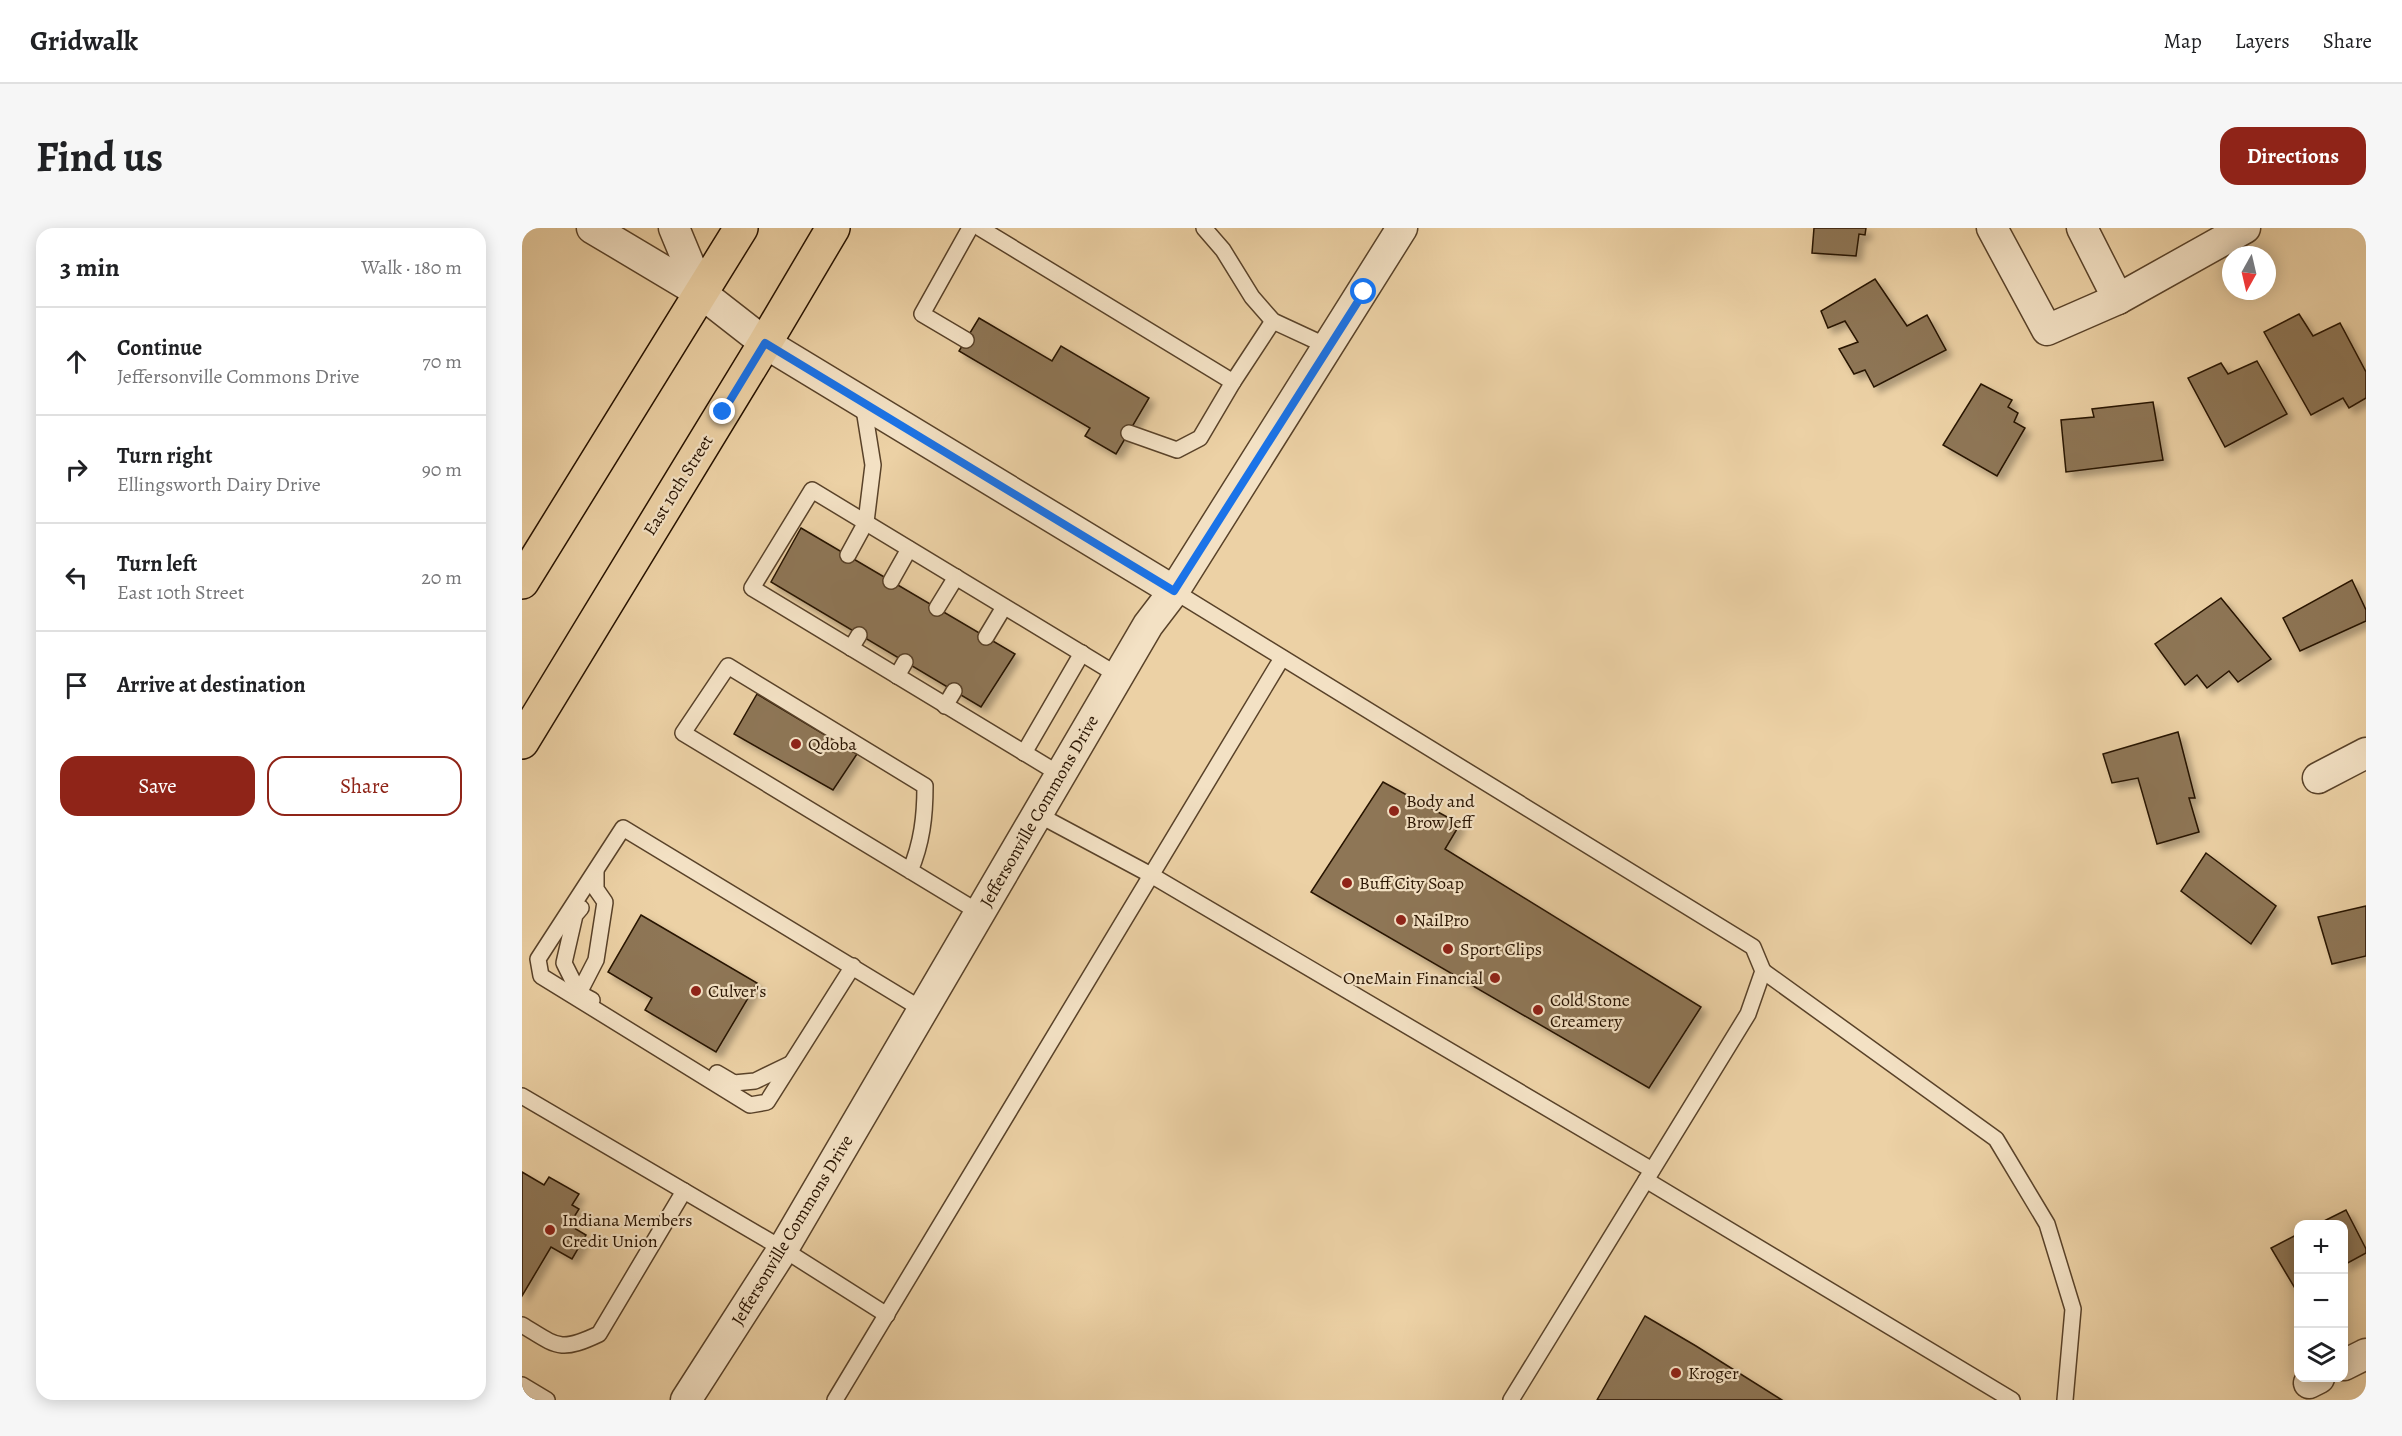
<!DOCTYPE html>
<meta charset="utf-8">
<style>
:root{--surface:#fff;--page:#f6f6f6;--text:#202124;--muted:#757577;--line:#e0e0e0;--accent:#8f2418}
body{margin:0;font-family:Alegreya,serif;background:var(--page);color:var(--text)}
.controls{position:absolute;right:18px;bottom:18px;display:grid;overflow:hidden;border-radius:12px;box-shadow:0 3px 15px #0003}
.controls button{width:54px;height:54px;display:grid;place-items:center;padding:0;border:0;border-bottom:2px solid var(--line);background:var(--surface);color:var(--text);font:30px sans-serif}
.compass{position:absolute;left:1700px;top:18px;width:54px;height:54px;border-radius:50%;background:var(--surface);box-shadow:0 3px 15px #0003;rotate:188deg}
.stop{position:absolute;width:18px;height:18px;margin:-14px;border:4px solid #1a73e8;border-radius:50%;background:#fff}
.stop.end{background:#1a73e8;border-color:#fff;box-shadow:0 2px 6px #0008}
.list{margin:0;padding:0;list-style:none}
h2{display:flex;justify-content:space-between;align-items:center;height:78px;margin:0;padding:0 24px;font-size:26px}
h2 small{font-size:20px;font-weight:400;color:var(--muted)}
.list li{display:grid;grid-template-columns:39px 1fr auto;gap:18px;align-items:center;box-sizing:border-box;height:108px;padding:0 24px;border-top:2px solid var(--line)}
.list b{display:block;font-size:22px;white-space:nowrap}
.list p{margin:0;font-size:20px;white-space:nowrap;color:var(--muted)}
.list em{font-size:20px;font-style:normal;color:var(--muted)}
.actions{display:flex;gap:12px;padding:18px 24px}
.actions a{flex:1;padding:14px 0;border:2px solid var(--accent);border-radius:18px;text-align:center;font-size:21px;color:var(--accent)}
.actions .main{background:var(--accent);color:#fff}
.icon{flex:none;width:33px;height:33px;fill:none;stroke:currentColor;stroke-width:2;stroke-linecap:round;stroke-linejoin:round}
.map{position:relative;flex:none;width:1844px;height:1172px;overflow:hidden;border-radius:18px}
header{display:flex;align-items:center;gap:36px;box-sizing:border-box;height:84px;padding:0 30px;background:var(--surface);border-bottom:2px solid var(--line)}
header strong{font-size:28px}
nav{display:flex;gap:33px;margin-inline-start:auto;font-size:21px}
.intro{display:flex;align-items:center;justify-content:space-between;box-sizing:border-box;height:144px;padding:0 36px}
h1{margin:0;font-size:42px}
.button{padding:15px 27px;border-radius:18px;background:var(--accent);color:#fff;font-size:21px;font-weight:700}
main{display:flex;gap:36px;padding:0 36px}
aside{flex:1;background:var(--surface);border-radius:18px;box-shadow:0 3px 15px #0003}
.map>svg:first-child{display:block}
</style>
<header>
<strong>Gridwalk</strong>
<nav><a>Map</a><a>Layers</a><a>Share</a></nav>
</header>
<div class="intro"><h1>Find us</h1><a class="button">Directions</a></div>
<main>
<aside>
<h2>3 min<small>Walk · 180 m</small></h2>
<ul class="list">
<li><svg class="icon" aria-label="ahead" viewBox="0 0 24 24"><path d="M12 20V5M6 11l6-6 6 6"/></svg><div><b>Continue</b><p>Jeffersonville Commons Drive</p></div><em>70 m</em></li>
<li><svg class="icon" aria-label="right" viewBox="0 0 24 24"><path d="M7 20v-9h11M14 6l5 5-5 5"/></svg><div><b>Turn right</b><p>Ellingsworth Dairy Drive</p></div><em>90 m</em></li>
<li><svg class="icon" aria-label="left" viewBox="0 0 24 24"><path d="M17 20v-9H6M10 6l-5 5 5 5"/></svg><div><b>Turn left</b><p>East 10th Street</p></div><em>20 m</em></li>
<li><svg class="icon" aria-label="arrive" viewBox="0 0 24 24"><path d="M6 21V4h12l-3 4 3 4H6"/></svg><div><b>Arrive at destination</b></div></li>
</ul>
<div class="actions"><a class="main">Save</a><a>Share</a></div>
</aside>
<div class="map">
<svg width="1844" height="1172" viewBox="0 0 1844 1172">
<defs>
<filter id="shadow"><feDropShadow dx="5.5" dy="5.5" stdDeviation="3" flood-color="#0004"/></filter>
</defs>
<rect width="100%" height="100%" fill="#ecd1a5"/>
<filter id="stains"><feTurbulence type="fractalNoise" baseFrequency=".00333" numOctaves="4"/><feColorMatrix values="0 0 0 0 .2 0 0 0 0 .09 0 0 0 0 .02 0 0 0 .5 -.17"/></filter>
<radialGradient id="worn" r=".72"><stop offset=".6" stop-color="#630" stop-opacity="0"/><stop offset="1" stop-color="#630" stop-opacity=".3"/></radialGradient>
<g fill="#8e7656" stroke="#281300" stroke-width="1.5" filter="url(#shadow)">
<path d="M 1292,0 L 1344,0 L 1343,7 L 1337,6 L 1334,28 L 1290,25 Z"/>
<path d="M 1353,51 L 1385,98 L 1405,87 L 1424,122 L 1352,159 L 1343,142 L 1332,146 L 1317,121 L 1336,114 L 1323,93 L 1306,100 L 1299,83 Z"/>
<path d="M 1777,86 L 1791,108 L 1818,95 L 1844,144 L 1844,170 L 1827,180 L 1821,170 L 1789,187 L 1742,104 Z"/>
<path d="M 457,90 L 530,133 L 539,118 L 627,170 L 594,226 L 563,208 L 568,200 L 437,123 Z"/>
<path d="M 1735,133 L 1765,186 L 1703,219 L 1666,150 L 1699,135 L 1706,146 Z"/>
<path d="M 1459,156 L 1490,172 L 1486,179 L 1496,185 L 1492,194 L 1503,200 L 1475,248 L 1421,217 Z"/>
<path d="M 1631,174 L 1641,232 L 1544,244 L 1539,192 L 1572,189 L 1570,181 Z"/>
<path d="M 279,300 L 493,426 L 459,479 L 249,354 Z"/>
<path d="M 1830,352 L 1844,382 L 1844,393 L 1778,423 L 1761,390 Z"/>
<path d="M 1699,370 L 1749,431 L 1716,454 L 1707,443 L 1685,460 L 1675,447 L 1663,457 L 1633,416 Z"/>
<path d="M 235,466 L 335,526 L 311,562 L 212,506 Z"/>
<path d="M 1656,504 L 1673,570 L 1667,570 L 1677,604 L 1635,616 L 1616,550 L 1590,555 L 1581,526 Z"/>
<path d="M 861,554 L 938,596 L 923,621 L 1179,779 L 1127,860 L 789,664 Z"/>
<path d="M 1684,625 L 1754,678 L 1729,716 L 1659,663 Z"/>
<path d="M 1844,678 L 1844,728 L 1810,736 L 1796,689 Z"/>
<path d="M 119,687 L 235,755 L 194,824 L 123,782 L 130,770 L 86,744 Z"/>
<path d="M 0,944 L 22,957 L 27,949 L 57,966 L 50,977 L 57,981 L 47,997 L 64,1007 L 50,1031 L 29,1019 L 0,1068 Z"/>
<path d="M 1824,982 L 1844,1021 L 1844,1025 L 1822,1037 L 1822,996 L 1796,996 Z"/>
<path d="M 1776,1006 L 1776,1061 L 1774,1062 L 1749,1020 Z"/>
<path d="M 1123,1088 L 1174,1118 L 1260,1172 L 1075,1172 Z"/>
</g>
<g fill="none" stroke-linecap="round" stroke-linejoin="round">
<defs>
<g id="lane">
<path d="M 458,0 L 711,154"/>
<path d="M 682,0 L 701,22 L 730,69 L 751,93 L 807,119"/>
<path d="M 444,112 L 400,86 L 448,0"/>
<path d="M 607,205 L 655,222 L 678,210 L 711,154 L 751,93"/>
<path d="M 326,327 L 344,294 L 351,237 L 341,175"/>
<path d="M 369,353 L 387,321"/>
<path d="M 652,363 L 1231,719 L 1241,743 L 1226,786 L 989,1172"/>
<path d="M 415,380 L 434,349"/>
<path d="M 464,409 L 482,379"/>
<path d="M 329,420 L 337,407"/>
<path d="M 375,448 L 383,434"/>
<path d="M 423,478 L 432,463"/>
<path d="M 502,525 L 560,425"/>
<path d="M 539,547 L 230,360 L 290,262 L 597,448"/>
<path d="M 515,586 L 629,647 L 1130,942"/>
<path d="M 388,643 C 400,615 403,588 403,558 L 206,438 L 161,505 L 458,685"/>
<path d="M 331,738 L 245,874 L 228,877 L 19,748 L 16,731 L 101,600 L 401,782"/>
<path d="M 1241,743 L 1474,911 L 1525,996 L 1551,1081 L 1543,1172"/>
<path d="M 57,765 L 42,735 L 53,687 L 59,680"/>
<path d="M 70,772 L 57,765 L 74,732 L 83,674 L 74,661 L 74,644"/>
<path d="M 195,845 L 212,855 L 233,853 L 268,836"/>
<path d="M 0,868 L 261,1021 L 365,1087"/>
<path d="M 1124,952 L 1490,1172"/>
<path d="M 0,1097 C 35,1118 37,1125 77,1106 L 162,963"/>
<path d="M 0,1157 L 25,1172"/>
<path d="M 313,1172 L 760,430"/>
</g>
<g id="street">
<path d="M 70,0 L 179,65 L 243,115 L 652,363"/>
<path d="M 152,0 L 179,65"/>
<path d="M 1470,0 L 1525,102 L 1596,71 L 1560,0"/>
<path d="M 1596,71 L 1723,0"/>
<path d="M 1796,550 L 1844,525"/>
<path d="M 1822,1137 L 1844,1126"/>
<path d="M 1787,1155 L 1797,1150"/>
<path d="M 164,1172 L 261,1021 L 626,397 L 652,363 L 880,0"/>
</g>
<g id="primary">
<path d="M 0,354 L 219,0"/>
<path d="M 0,514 L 243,115 L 311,0"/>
</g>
</defs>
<use href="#lane" stroke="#594229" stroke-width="18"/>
<use href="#street" stroke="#594229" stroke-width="33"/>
<use href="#primary" stroke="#281300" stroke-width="36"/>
<use href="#lane" stroke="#f3e1c4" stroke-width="15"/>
<use href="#street" stroke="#f3e1c4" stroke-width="30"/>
<use href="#primary" stroke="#ecd1a5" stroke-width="33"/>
</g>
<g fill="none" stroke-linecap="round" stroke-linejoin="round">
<path stroke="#1a73e8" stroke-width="8" d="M 201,184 L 243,115 L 652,363 L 842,64"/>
</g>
<g fill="#8f2418" stroke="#f3e1c4" stroke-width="2">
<circle cx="274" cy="516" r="6"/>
<circle cx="872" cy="583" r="6"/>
<circle cx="825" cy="655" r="6"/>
<circle cx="879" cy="692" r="6"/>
<circle cx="926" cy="721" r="6"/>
<circle cx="973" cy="750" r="6"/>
<circle cx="174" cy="763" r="6"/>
<circle cx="1016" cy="782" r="6"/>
<circle cx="28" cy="1002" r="6"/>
<circle cx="1154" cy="1145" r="6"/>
</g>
<g text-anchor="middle" stroke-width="4.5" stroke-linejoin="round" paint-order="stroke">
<g font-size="18" fill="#281300" stroke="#f3e1c4">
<text transform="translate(156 257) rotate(-58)" y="6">East 10th Street</text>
<text transform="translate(517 583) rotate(-60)" y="6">Jeffersonville Commons Drive</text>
<text transform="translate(270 1002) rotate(-59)" y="6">Jeffersonville Commons Drive</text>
</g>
<g font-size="18" fill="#281300" stroke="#f3e1c4" text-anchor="start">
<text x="286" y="522">Qdoba</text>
<text x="884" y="579">Body and<tspan x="884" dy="21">Brow Jeff</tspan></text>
<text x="837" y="661">Buff City Soap</text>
<text x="891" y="698">NailPro</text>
<text x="938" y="727">Sport Clips</text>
<text x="961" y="756" text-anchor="end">OneMain Financial</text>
<text x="186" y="769">Culver's</text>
<text x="1028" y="778">Cold Stone<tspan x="1028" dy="21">Creamery</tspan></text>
<text x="40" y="998">Indiana Members<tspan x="40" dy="21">Credit Union</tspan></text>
<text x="1166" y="1151">Kroger</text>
</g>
</g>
<rect width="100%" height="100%" filter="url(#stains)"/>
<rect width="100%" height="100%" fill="url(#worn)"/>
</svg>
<div class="controls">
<button>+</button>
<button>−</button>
<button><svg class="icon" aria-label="layers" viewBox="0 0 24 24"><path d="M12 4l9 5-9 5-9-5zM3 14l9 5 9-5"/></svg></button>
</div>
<svg class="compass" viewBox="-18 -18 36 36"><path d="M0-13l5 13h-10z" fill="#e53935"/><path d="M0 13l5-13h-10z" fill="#757577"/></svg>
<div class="stop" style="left:842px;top:64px"></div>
<div class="stop end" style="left:201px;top:184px"></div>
</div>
</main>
